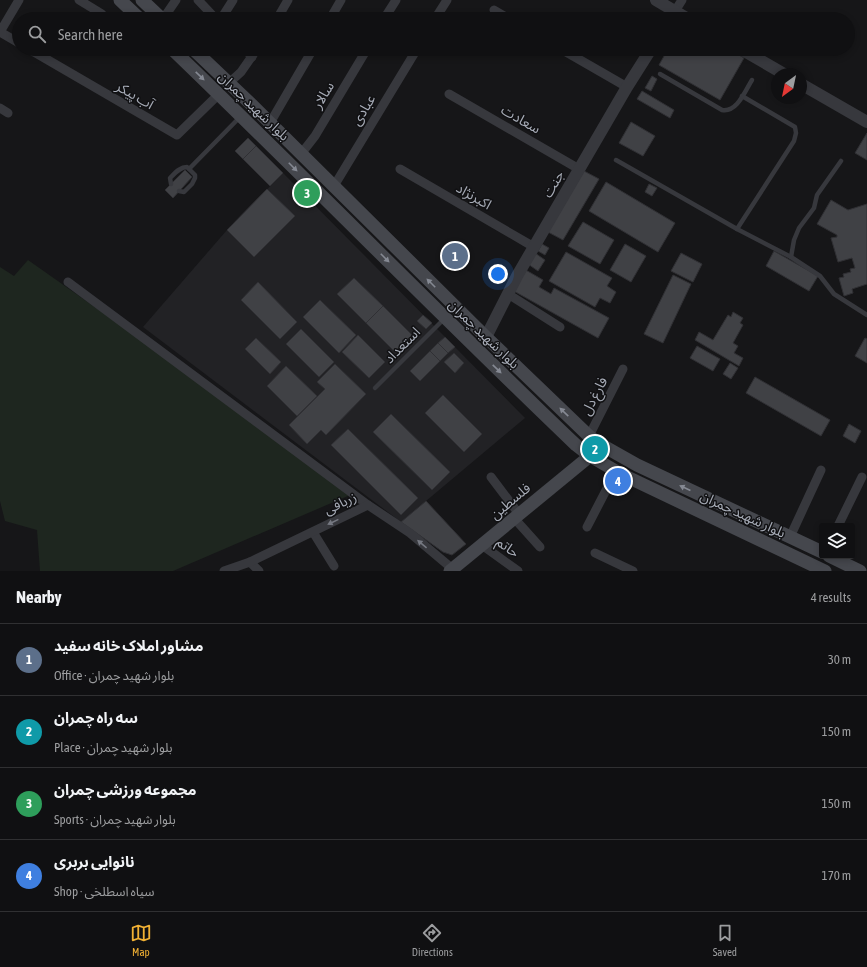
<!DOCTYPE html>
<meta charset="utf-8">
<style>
:root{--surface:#101012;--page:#19191b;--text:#f1f3f6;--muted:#9c9d9f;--line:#303032;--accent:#f2b134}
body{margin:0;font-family:"Asap Condensed","Noto Sans Arabic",sans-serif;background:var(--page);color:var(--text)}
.controls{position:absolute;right:12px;bottom:12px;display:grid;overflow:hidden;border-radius:4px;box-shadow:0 2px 6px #0003}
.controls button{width:36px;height:36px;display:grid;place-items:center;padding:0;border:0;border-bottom:1px solid var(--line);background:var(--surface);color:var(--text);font:20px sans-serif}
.compass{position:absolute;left:771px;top:68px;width:36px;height:36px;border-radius:50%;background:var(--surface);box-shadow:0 2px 6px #0003;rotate:213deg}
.you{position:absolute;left:498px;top:274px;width:14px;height:14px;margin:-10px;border:3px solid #fff;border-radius:50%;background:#1a73e8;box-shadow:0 0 0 6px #1a73e833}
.badge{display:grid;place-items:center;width:26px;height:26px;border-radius:50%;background:var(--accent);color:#fff;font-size:13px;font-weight:700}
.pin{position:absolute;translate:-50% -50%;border:2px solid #fff;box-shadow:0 1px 4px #0006}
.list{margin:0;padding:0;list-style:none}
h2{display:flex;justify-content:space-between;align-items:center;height:52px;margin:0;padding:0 16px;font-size:17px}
h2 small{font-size:13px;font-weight:400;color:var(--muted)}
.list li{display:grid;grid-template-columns:26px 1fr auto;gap:12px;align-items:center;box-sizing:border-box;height:72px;padding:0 16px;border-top:1px solid var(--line)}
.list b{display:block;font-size:15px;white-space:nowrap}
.list p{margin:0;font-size:13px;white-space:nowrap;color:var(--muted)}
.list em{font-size:13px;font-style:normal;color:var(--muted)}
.icon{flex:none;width:22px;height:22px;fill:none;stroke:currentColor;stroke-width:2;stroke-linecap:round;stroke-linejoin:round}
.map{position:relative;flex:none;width:867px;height:571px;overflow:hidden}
.search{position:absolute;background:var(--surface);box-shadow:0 2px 6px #0003;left:12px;right:12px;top:12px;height:44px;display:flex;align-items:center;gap:10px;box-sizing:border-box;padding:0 14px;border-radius:22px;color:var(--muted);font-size:15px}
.sheet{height:340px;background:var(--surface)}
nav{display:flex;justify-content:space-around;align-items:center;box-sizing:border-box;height:56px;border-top:1px solid var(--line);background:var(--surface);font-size:11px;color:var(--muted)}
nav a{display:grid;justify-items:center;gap:2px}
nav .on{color:var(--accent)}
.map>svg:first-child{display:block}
</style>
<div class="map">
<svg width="867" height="571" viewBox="0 0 867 571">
<rect width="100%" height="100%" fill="#161618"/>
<path fill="#222225" d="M 283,173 L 525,418 L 401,522 L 143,327 L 227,230 Z"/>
<path fill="#1e261f" d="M 28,260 L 357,492 L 173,571 L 40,571 L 37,530 L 5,521 L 0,501 L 0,267 L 14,276 Z"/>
<g fill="#404145" stroke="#303034">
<path d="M 668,49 L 729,49 L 744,58 L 720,100 L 659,65 Z"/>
<path d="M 652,76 L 657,79 L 651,91 L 645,88 Z"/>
<path d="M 642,91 L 674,110 L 670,118 L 637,99 Z"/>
<path d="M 631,122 L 655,136 L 643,156 L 619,143 Z"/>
<path d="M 867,133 L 867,160 L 855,153 Z"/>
<path d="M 248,138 L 256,146 L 243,159 L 235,151 Z"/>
<path d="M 256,146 L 283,173 L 270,186 L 243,159 Z"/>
<path d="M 185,170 L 192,177 L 173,198 L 165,190 Z"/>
<path d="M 584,171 L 599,179 L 563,240 L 548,232 Z"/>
<path d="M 606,182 L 675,223 L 658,252 L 589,211 Z"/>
<path d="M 649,184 L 657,188 L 652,196 L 645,192 Z"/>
<path d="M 267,189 L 295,216 L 254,257 L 227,230 Z"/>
<path d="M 831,200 L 848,210 L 867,204 L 867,284 L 852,289 L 853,293 L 844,296 L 839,278 L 844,277 L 843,274 L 851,272 L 850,269 L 855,268 L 852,258 L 838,262 L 831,238 L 837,237 L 837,235 L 817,224 Z"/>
<path d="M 583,222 L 614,240 L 600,264 L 568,246 Z"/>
<path d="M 542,244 L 549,248 L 545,255 L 538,251 Z"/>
<path d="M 625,244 L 646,256 L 631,282 L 610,270 Z"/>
<path d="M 774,251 L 818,276 L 809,291 L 766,266 Z"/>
<path d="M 566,252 L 612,278 L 607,286 L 616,292 L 610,303 L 600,298 L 595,307 L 549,281 Z"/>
<path d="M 535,253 L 545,260 L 538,271 L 528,264 Z"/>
<path d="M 681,253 L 702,264 L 693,282 L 671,271 Z"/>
<path d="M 524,269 L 543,280 L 539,287 L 551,294 L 554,288 L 609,318 L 598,338 L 512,290 Z"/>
<path d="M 673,275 L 691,284 L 663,343 L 644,334 Z"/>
<path d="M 354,278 L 383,306 L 366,323 L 337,294 Z"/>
<path d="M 258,282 L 297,322 L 280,339 L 241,300 Z"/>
<path d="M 320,300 L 356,335 L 339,353 L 303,317 Z"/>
<path d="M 383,306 L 412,335 L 395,352 L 366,323 Z"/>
<path d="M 733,312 L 743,318 L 740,323 L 743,325 L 733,343 L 738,346 L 734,353 L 743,358 L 739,366 L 695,340 L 699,332 L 713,340 L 728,315 L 731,317 Z"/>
<path d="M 423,315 L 432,323 L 426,329 L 417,321 Z"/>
<path d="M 301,329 L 334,362 L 319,377 L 286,344 Z"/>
<path d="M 358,335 L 385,362 L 369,378 L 342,352 Z"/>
<path d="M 445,337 L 455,347 L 448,353 L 438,343 Z"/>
<path d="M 256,338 L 281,362 L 270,374 L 245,349 Z"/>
<path d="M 865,338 L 867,339 L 867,363 L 855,356 Z"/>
<path d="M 438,343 L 448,353 L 440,361 L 430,351 Z"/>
<path d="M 697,346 L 720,359 L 713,371 L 690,358 Z"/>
<path d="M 430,351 L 440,361 L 420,381 L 410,371 Z"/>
<path d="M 454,353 L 464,363 L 455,373 L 444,362 Z"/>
<path d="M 730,363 L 738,368 L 731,379 L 723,374 Z"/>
<path d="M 335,364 L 366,394 L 326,435 L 321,430 L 307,444 L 289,425 L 325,389 L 317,382 Z"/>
<path d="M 286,366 L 317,396 L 297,416 L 267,386 Z"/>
<path d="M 755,377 L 830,420 L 821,436 L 746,393 Z"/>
<path d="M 443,395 L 482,434 L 464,452 L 425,413 Z"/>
<path d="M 391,414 L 450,472 L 432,490 L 373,432 Z"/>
<path d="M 849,424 L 861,431 L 855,443 L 843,436 Z"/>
<path d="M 348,429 L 418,498 L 401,515 L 331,445 Z"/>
<path d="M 426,501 L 466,544 L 452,555 L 443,552 L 401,522 Z"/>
</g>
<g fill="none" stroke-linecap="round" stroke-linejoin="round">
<g stroke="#37383d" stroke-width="4.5">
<path d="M 660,74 L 722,110 C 737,113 745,91 752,80"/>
<path d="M 616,160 L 737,229 L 791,257 L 820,276 L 834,294 L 867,315"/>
<path d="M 189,169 L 240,117"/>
<path d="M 171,184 L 170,178 C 175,173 180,167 187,167 L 195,175 L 195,178 L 192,184 L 184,192 L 179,191"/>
<path d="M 737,229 L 794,141 L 796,133 L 795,127 L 742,96"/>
<path d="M 791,257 L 794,240 L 799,228 L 814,208 L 817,195 L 841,161"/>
<path d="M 375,388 L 444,319"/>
</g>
<g stroke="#37383d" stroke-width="9">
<path d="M 19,0 L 0,32 L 19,43"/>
<path d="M 79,0 L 102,14"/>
<path d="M 198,0 L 216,19"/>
<path d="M 494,10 L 509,19"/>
<path d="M 675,11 L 682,0"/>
<path d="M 163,19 L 176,0"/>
<path d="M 221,19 L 233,0"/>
<path d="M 277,19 L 288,0"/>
<path d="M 330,19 L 341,0"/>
<path d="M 384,19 L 396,0"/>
<path d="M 435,19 L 447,0"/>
<path d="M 29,49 L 177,135 L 219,94"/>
<path d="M 245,49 L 252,57"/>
<path d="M 561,49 L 627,87"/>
<path d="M 229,83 L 241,72 L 257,49"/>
<path d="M 449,94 L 579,169"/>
<path d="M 0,108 L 8,113"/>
<path d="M 270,123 L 313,49"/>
<path d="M 301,154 L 315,136 L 367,49"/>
<path d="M 400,169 L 534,247"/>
<path d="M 334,186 L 417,49"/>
<path d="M 68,282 L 368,505 L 410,533 L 455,571"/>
<path d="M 508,294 L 560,327"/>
<path d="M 589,436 L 623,369"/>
<path d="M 491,477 L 519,514"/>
<path d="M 514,518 L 540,547"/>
<path d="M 838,526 L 862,477"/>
<path d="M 587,527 L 616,471"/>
<path d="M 313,532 L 334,566"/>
<path d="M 790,537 L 821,470"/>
<path d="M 482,545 L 518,571"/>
<path d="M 595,553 L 633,571"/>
<path d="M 250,562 L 259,571"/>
<path d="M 224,571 L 250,562 L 368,505"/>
</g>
<g stroke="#37383d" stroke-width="12">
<path d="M 656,0 L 688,19"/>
<path d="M 741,49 L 784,74"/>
<path d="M 801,84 L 867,122"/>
<path d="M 486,337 L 517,276 L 627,87 L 651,49"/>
</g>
<g stroke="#45474d" stroke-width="13">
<path d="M 120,0 L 140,19"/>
<path d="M 142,0 L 162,19"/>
<path d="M 172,49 C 308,180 440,315 576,445 L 590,456 L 621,474 L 825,571"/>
<path d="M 193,49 L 252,105 L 486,337 L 589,436 L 598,443 L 637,465 L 822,552"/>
<path d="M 829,556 L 860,571"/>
<path d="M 450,571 L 590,456"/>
</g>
</g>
<defs><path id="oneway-solid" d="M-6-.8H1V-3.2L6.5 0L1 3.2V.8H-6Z"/></defs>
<g fill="#858993">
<use href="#oneway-solid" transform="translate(200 76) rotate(44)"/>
<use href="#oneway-solid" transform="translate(293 167) rotate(45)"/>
<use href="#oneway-solid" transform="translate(385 258) rotate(45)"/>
<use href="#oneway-solid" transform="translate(431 283) rotate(-135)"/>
<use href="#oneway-solid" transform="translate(497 369) rotate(44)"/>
<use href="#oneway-solid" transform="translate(564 412) rotate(-136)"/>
<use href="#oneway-solid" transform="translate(685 488) rotate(-155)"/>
</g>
<g fill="#757881">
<use href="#oneway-solid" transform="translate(333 522) rotate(154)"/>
<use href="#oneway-solid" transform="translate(422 544) rotate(-140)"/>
</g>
<g text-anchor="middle" stroke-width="3" stroke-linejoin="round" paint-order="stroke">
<g font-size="14" fill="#a8adb8" stroke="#111113">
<text transform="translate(135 95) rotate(30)" y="5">آب پیکر</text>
<text transform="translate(323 95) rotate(-59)" y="5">سالار</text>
<text transform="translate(254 106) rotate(44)" y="5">بلوار شهید چمران</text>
<text transform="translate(363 110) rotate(-59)" y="5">عبادی</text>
<text transform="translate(521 119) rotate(30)" y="5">سعادت</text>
<text transform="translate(553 184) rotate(-60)" y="5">جنت</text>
<text transform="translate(474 196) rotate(30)" y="5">اکبرنژاد</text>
<text transform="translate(484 334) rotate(44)" y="5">بلوار شهید چمران</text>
<text transform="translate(402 345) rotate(-45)" y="5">استعداد</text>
<text transform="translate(594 396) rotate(-63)" y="5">فارغ دل</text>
<text transform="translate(510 501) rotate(-40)" y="5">فلسطین</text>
<text transform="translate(340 503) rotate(-26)" y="5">زربافی</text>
<text transform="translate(743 514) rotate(25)" y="5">بلوار شهید چمران</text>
<text transform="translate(508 547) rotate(36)" y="5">حاتم</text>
</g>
</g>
</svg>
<div class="controls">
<button><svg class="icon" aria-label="layers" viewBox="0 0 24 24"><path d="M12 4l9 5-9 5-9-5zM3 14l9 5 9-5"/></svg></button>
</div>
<svg class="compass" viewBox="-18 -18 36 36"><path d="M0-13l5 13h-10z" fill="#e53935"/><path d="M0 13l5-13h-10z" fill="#9c9d9f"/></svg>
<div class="you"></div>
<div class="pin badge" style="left:455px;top:256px;background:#5c6f8a">1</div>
<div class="pin badge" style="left:595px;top:449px;background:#0f9aa8">2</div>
<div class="pin badge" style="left:307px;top:193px;background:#2e9e5b">3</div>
<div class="pin badge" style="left:618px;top:481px;background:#3f7fe0">4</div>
<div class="search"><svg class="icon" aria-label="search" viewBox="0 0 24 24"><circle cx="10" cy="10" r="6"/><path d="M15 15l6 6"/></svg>Search here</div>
</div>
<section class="sheet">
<h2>Nearby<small>4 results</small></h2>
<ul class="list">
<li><span class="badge" style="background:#5c6f8a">1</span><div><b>مشاور املاک خانه سفید</b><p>Office · بلوار شهید چمران</p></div><em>30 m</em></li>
<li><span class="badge" style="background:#0f9aa8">2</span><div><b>سه راه چمران</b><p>Place · بلوار شهید چمران</p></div><em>150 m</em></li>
<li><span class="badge" style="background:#2e9e5b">3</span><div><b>مجموعه ورزشی چمران</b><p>Sports · بلوار شهید چمران</p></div><em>150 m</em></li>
<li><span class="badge" style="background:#3f7fe0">4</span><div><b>نانوایی بربری</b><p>Shop · سیاه اسطلخی</p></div><em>170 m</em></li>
</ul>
</section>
<nav>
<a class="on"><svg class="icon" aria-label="map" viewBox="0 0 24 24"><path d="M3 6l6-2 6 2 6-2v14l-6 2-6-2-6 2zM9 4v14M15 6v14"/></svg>Map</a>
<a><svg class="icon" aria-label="directions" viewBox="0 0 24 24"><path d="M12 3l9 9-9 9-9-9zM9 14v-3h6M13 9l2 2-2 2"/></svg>Directions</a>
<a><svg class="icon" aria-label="saved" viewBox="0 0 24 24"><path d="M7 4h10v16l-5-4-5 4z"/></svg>Saved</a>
</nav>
